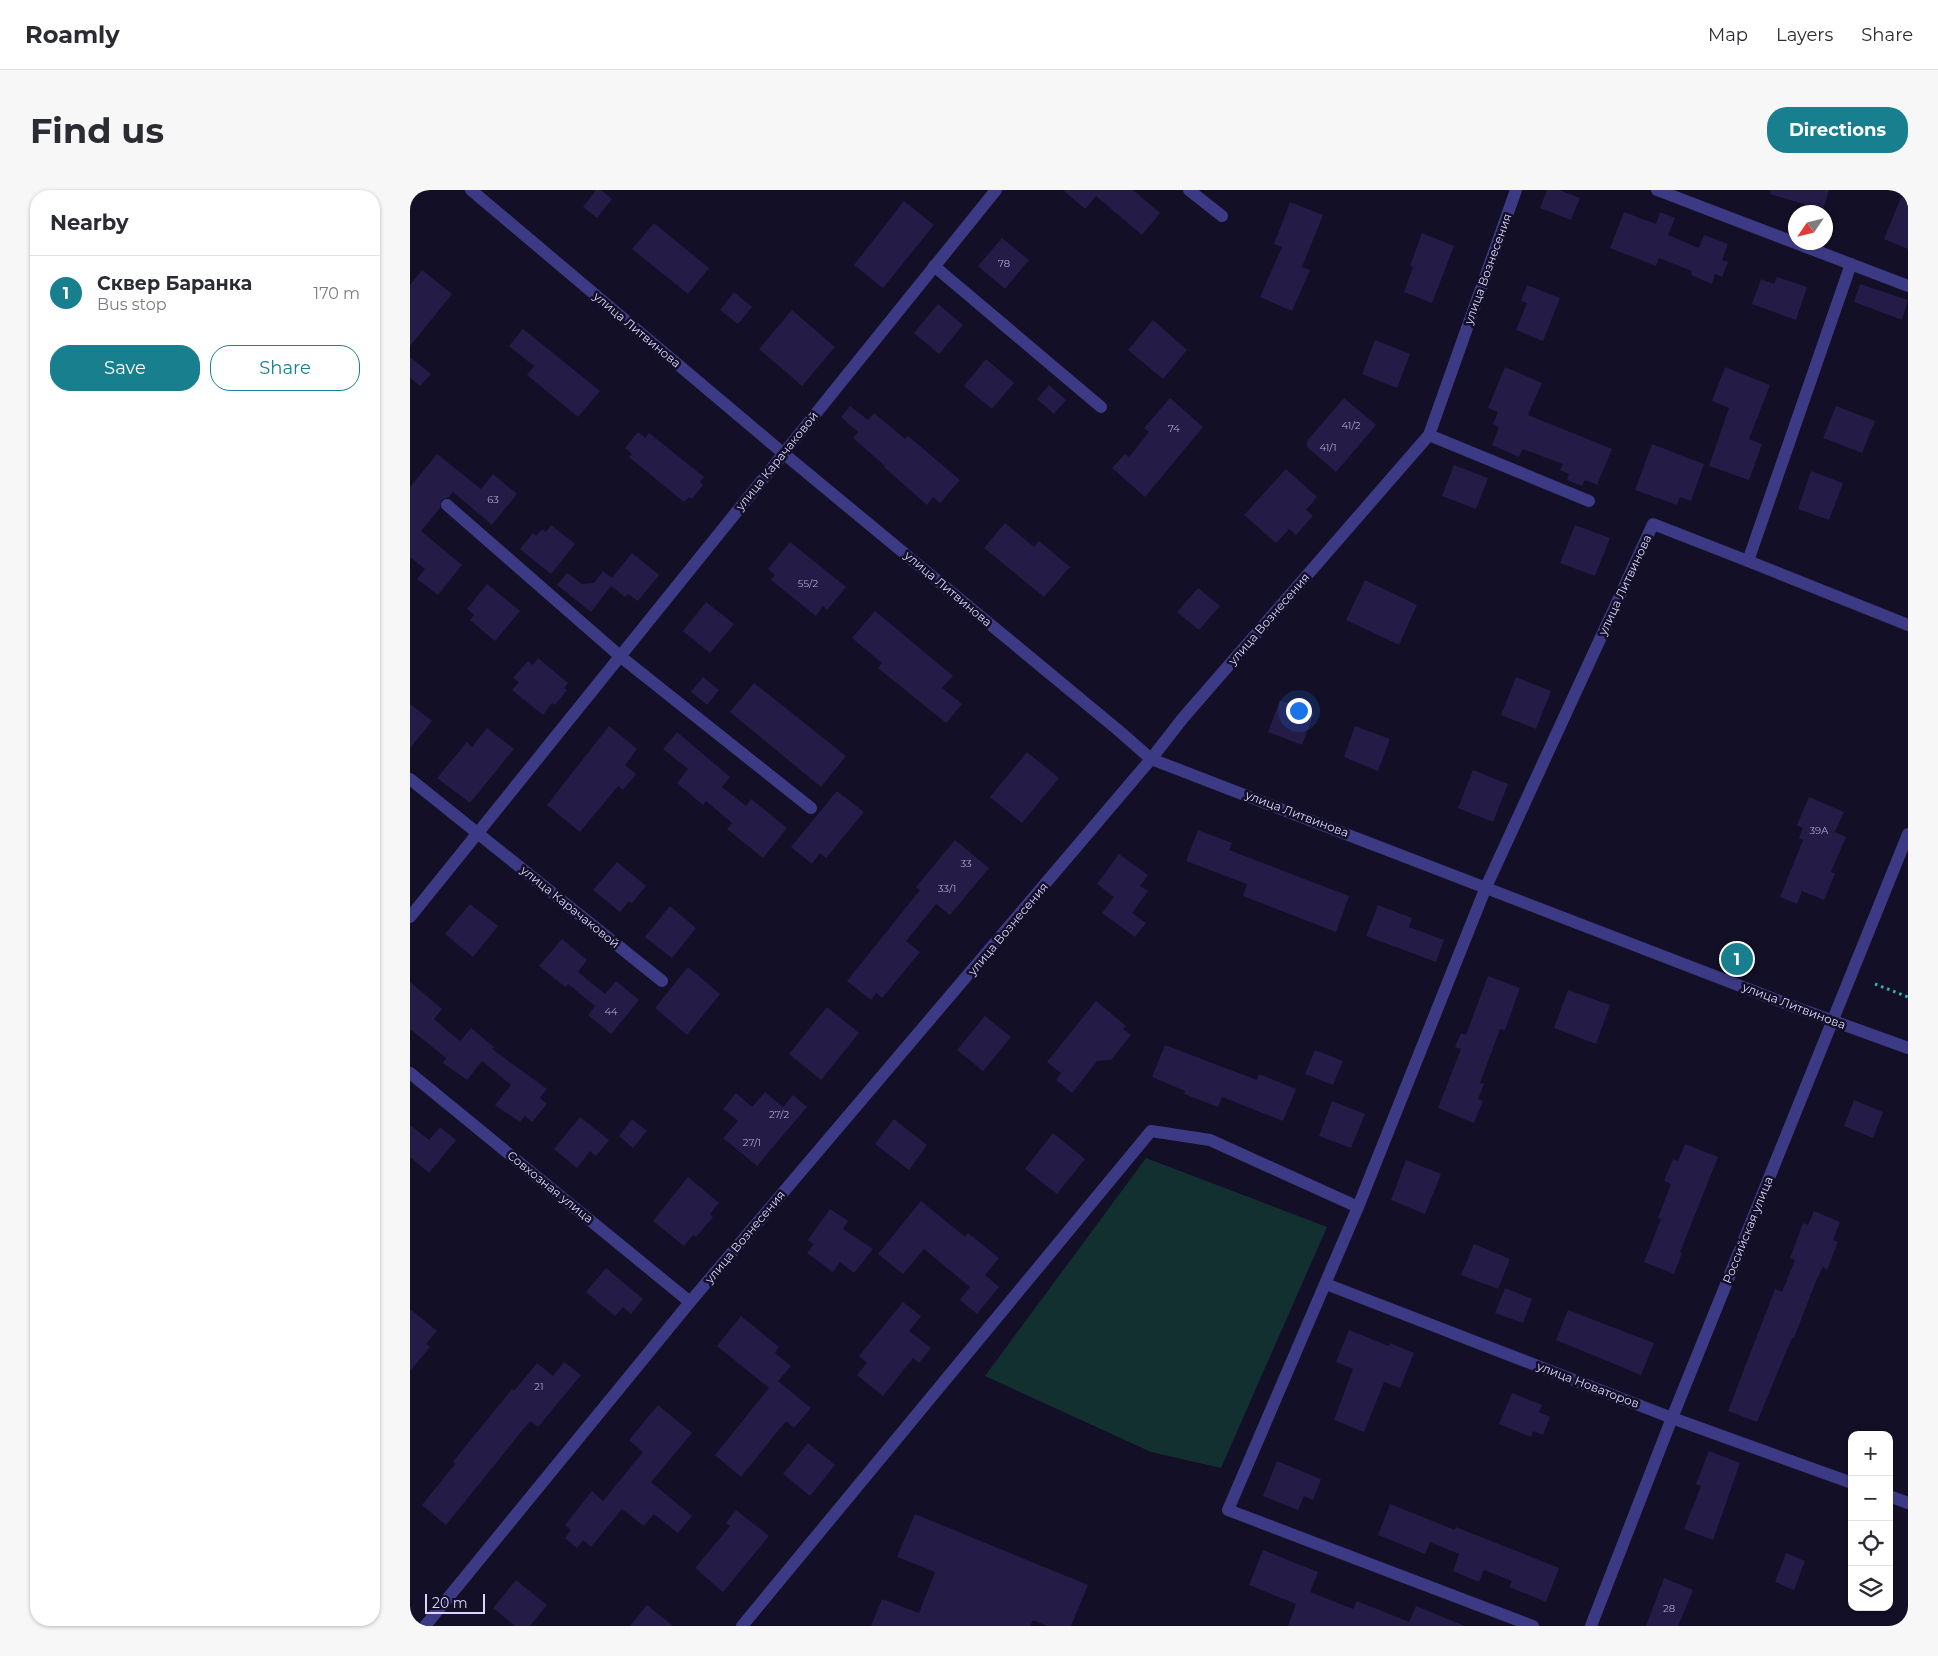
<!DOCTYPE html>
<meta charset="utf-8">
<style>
:root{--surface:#fff;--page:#f7f7f7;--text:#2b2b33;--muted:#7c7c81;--line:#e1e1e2;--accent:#187f8f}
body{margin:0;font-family:Montserrat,sans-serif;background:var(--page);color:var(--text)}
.controls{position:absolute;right:15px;bottom:15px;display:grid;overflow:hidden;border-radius:10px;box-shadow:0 1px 4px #0004}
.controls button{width:45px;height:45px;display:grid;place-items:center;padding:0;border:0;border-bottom:1px solid var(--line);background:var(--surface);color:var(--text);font:25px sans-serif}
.compass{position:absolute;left:1378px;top:15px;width:45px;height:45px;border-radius:50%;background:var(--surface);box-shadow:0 1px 4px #0004;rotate:235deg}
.scale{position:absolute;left:15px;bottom:12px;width:60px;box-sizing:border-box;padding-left:5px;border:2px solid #d9d4ff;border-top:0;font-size:14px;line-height:18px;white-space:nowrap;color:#d9d4ff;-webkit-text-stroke:4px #130f26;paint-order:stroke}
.you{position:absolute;left:888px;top:520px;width:18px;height:18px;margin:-12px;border:4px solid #fff;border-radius:50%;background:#1a73e8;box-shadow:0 0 0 8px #1a73e833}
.badge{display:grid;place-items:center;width:32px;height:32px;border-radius:50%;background:var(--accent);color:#fff;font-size:16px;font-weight:700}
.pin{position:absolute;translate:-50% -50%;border:2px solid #fff;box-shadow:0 1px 5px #0006}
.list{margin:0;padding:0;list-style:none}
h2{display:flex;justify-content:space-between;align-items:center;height:65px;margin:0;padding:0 20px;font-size:21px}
h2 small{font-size:16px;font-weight:400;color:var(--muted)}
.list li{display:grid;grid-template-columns:32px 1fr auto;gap:15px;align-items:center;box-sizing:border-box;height:75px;padding:0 20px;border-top:1px solid var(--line)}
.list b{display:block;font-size:19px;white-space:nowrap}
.list p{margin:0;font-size:16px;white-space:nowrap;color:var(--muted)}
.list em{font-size:16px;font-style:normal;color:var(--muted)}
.actions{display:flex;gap:10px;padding:15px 20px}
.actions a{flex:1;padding:11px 0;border:1px solid var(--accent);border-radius:20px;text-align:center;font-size:18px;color:var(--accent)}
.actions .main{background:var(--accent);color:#fff}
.icon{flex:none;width:28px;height:28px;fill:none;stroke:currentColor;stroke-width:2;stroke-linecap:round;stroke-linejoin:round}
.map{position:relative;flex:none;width:1498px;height:1436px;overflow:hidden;border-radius:20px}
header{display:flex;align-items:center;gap:30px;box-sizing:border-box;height:70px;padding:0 25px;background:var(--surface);border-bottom:1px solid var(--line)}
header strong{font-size:24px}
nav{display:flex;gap:28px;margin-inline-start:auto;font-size:18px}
.intro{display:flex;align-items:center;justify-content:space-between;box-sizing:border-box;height:120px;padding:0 30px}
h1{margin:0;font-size:35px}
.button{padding:12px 22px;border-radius:20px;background:var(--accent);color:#fff;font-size:18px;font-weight:700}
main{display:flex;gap:30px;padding:0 30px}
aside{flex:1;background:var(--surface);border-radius:20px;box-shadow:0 1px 4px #0004}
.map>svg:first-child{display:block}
</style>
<header>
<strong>Roamly</strong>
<nav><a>Map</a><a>Layers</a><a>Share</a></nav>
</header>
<div class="intro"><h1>Find us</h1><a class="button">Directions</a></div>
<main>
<aside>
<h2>Nearby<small></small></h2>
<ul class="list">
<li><span class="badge">1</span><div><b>Сквер Баранка</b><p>Bus stop</p></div><em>170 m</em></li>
</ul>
<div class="actions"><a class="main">Save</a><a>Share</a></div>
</aside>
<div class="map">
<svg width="1498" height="1436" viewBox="0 0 1498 1436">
<rect width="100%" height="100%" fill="#130f26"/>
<path fill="#12302f" d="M 736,968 L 917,1037 L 811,1278 L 741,1262 L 575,1186 Z"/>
<g fill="#241b47">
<path d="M 186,0 L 191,0 L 202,9 L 187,28 L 173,17 Z"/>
<path d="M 653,0 L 723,0 L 750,23 L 732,45 L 686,6 L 675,19 Z"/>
<path d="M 1137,0 L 1149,0 L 1170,8 L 1161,30 L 1130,18 Z"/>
<path d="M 1361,0 L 1419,0 L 1413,20 L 1360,4 Z"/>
<path d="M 1494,0 L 1498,0 L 1498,59 L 1474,49 Z"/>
<path d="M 494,11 L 524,35 L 473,98 L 444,75 Z"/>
<path d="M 880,12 L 913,25 L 892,77 L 900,80 L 882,121 L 850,107 L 872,57 L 864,54 Z"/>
<path d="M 1214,22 L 1246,34 L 1250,22 L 1265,28 L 1258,45 L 1289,58 L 1294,45 L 1318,54 L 1312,70 L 1318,72 L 1312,87 L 1305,84 L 1302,94 L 1281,85 L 1282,81 L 1249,68 L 1246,76 L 1200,58 Z"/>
<path d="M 244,33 L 299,78 L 278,104 L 222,59 Z"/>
<path d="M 1012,43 L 1044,56 L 1022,113 L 994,102 L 1003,77 L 1000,76 Z"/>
<path d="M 592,48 L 619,70 L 595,99 L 568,76 Z"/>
<path d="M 12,80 L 42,104 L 0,156 L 0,95 Z"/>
<path d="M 1367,87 L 1397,97 L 1386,130 L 1342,114 L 1351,89 L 1364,94 Z"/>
<path d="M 1450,94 L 1498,110 L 1492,130 L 1444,112 Z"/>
<path d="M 1117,95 L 1150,108 L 1133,151 L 1106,140 L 1117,113 L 1111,111 Z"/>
<path d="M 324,102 L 342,117 L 328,134 L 310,120 Z"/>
<path d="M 528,114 L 553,135 L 529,164 L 504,143 Z"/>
<path d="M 382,120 L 425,157 L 392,196 L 349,159 Z"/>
<path d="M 743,130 L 777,160 L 753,189 L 718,160 Z"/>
<path d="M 113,139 L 190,201 L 168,227 L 117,185 L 124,176 L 99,156 Z"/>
<path d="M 965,150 L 1000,164 L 987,198 L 952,184 Z"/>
<path d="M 0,167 L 21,184 L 10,196 L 0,188 Z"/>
<path d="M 576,169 L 604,193 L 582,219 L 554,196 Z"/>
<path d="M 1095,177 L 1132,193 L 1118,225 L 1202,259 L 1187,295 L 1175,290 L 1172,296 L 1157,290 L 1159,284 L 1150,280 L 1153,274 L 1113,259 L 1109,267 L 1082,255 L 1089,237 L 1083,234 L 1088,222 L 1078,218 Z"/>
<path d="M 1315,177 L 1360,195 L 1339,249 L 1352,254 L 1339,290 L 1299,276 L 1319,218 L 1302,211 Z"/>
<path d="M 639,195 L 656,210 L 644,224 L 627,209 Z"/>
<path d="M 760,208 L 793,237 L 735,307 L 702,278 L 715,264 L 719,267 L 739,242 L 734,238 Z"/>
<path d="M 934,208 L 966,235 L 926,282 L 897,257 L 897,251 Z"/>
<path d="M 440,216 L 458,230 L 464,223 L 495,249 L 498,246 L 550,290 L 530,313 L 523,307 L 517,315 L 474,277 L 475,276 L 443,248 L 448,242 L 431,227 Z"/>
<path d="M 1426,216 L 1465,231 L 1452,263 L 1413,248 Z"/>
<path d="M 228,242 L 235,248 L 239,243 L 294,287 L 290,292 L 293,295 L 282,309 L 279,307 L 274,312 L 219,267 L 222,264 L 215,258 Z"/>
<path d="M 1242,254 L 1294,274 L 1281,311 L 1270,307 L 1267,315 L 1225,300 Z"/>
<path d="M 27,264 L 71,299 L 83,284 L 107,304 L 82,335 L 43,302 L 39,307 L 31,310 L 30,318 L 11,341 L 52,375 L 28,405 L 7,389 L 15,379 L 0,367 L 0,297 Z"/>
<path d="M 1044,275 L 1078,288 L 1066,319 L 1032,306 Z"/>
<path d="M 876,279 L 907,307 L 896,320 L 903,326 L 886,345 L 879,339 L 866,353 L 834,325 Z"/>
<path d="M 1401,281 L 1433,293 L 1419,330 L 1388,319 Z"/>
<path d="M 595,333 L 624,357 L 629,351 L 660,377 L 634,407 L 574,358 Z"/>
<path d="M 141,335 L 165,354 L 141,384 L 110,359 L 123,343 L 126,346 L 132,339 L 136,342 Z"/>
<path d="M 1165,335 L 1200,348 L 1185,386 L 1150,373 Z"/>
<path d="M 380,352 L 436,397 L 417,420 L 413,416 L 406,426 L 361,390 L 365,385 L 358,379 Z"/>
<path d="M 222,363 L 249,385 L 228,411 L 218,404 L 215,407 L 201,396 L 181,422 L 147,395 L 157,383 L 172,394 L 184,393 L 193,381 L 202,388 Z"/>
<path d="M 955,390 L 1007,415 L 989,455 L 936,430 Z"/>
<path d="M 77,394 L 110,421 L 85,451 L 60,430 L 64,425 L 57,419 Z"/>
<path d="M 788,398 L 810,416 L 789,440 L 767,422 Z"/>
<path d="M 296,412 L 324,434 L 300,463 L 273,441 Z"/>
<path d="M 465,421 L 543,486 L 532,498 L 552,514 L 536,533 L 468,478 L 472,473 L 442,448 Z"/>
<path d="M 128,468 L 158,493 L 154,498 L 157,500 L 145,515 L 142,513 L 133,525 L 102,500 L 109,492 L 103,488 L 118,471 L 123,475 Z"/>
<path d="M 293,487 L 309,500 L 297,515 L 281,502 Z"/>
<path d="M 1106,487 L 1141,501 L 1126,539 L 1091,525 Z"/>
<path d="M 344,493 L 436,566 L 411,597 L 320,522 Z"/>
<path d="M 870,510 L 904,523 L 892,555 L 858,542 Z"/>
<path d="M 0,514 L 22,531 L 0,558 Z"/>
<path d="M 199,536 L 227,559 L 215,575 L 226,584 L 213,600 L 208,596 L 170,642 L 137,615 Z"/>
<path d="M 945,536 L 980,549 L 968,581 L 934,567 Z"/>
<path d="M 77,538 L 104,559 L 60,613 L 27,588 L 57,552 L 62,557 Z"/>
<path d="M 267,542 L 320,587 L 312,597 L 336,616 L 341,609 L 377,638 L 353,668 L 317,639 L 322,633 L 296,611 L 293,615 L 267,593 L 278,579 L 253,559 Z"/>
<path d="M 617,562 L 649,588 L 612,633 L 580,607 Z"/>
<path d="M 1063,580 L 1098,594 L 1083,632 L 1048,618 Z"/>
<path d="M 427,601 L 454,622 L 416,668 L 410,663 L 402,674 L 381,657 Z"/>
<path d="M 1399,607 L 1434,622 L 1425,642 L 1436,647 L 1421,682 L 1425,684 L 1414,710 L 1392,701 L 1387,714 L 1370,707 L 1393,650 L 1389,648 L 1393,638 L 1387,635 Z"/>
<path d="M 788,640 L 822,653 L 819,660 L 939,706 L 926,742 L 833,706 L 837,694 L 776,671 Z"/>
<path d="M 545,650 L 579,678 L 540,725 L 526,714 L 496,751 L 510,762 L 472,808 L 466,803 L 461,810 L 437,791 L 510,700 L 506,697 Z"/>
<path d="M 709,664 L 738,685 L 730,696 L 738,701 L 722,723 L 736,733 L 725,747 L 692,723 L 704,707 L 687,694 Z"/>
<path d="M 207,672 L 236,696 L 222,713 L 219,711 L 210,722 L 183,700 Z"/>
<path d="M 60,714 L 88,736 L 63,767 L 35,744 Z"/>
<path d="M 968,715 L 1002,728 L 999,737 L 1034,750 L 1026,772 L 956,746 Z"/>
<path d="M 260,716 L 286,738 L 262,768 L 235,747 Z"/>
<path d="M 152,749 L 177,770 L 168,782 L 195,804 L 206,791 L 229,810 L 201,844 L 178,825 L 185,816 L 158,794 L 155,797 L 129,776 Z"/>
<path d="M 278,777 L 310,804 L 277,845 L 245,818 Z"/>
<path d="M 1078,786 L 1110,798 L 1095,840 L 1090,839 L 1070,893 L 1074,894 L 1068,909 L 1073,911 L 1064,933 L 1028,918 L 1051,859 L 1045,857 L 1051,843 L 1056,845 Z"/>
<path d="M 0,792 L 32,819 L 24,829 L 50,851 L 61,838 L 84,857 L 82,859 L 137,899 L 130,908 L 137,914 L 122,932 L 115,926 L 110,932 L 85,915 L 101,895 L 72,871 L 57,890 L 33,873 L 36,868 L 0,839 Z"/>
<path d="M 1158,800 L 1200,815 L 1186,854 L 1144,838 Z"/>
<path d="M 686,811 L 716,836 L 713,839 L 721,845 L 701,870 L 687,871 L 662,903 L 646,890 L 651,883 L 637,872 Z"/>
<path d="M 417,817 L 449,843 L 411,890 L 379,864 Z"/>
<path d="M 575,826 L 601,847 L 573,881 L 547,860 Z"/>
<path d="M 755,855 L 847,890 L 849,884 L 886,899 L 873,931 L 812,907 L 808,917 L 774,904 L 775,901 L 742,887 Z"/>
<path d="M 905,860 L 933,871 L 923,895 L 895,884 Z"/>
<path d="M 355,902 L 373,917 L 383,905 L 397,917 L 347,976 L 313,948 L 328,931 L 313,919 L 326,903 L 342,917 Z"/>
<path d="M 1444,910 L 1473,922 L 1463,948 L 1434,936 Z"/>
<path d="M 922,911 L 955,924 L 941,958 L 909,946 Z"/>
<path d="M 170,927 L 199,950 L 186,966 L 180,961 L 167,978 L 144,959 Z"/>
<path d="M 222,929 L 237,941 L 223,958 L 209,946 Z"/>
<path d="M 484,929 L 517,955 L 499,980 L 465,954 Z"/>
<path d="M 0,935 L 19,950 L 30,937 L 46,950 L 19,983 L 0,967 Z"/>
<path d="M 643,943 L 675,969 L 647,1004 L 615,979 Z"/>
<path d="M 1275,954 L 1308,967 L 1270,1062 L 1272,1063 L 1264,1084 L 1234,1072 L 1251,1029 L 1248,1028 L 1261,994 L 1254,991 L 1263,969 L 1268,971 Z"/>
<path d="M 996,970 L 1031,984 L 1015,1024 L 981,1010 Z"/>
<path d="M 278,987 L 309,1013 L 300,1024 L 303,1027 L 286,1047 L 283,1045 L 274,1056 L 243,1031 Z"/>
<path d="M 511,1011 L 555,1047 L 558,1043 L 589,1068 L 575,1085 L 589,1097 L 567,1124 L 550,1110 L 560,1097 L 514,1059 L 493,1084 L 468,1064 Z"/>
<path d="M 420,1019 L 438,1031 L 433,1039 L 463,1059 L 444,1083 L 430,1072 L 423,1082 L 397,1063 L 404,1054 L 398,1050 Z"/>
<path d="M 1404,1021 L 1430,1032 L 1423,1050 L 1428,1052 L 1417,1080 L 1413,1077 L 1406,1091 L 1384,1148 L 1382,1148 L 1347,1232 L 1318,1221 L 1365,1099 L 1372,1102 L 1385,1070 L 1380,1068 L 1393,1033 L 1398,1035 Z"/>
<path d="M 1064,1054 L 1100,1069 L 1088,1099 L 1051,1085 Z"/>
<path d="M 196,1078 L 233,1109 L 221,1124 L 213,1117 L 205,1126 L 176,1102 Z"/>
<path d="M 1095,1098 L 1122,1109 L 1113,1133 L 1085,1123 Z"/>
<path d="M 493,1112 L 511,1126 L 499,1141 L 521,1158 L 509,1173 L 503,1168 L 473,1206 L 447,1185 L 457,1173 L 449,1166 Z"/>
<path d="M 0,1119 L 27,1141 L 16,1154 L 20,1157 L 0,1181 Z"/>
<path d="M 1158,1120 L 1244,1153 L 1231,1185 L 1146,1150 Z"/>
<path d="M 331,1126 L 369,1157 L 365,1163 L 381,1176 L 368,1191 L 401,1218 L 384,1238 L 376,1231 L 331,1287 L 305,1265 L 359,1198 L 307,1156 Z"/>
<path d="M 939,1140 L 979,1156 L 980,1153 L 1004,1163 L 990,1198 L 974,1192 L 954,1242 L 924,1230 L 943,1179 L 926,1172 Z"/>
<path d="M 154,1172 L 171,1185 L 128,1237 L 120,1231 L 36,1335 L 12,1315 L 45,1274 L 43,1272 L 54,1258 L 102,1199 L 104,1201 L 127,1173 L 143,1186 Z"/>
<path d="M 1102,1203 L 1132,1215 L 1129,1222 L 1140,1227 L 1133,1245 L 1123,1241 L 1121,1247 L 1089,1234 Z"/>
<path d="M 248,1215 L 282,1243 L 241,1292 L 282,1326 L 268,1343 L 244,1324 L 234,1336 L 212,1319 L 181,1357 L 173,1350 L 167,1358 L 155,1348 L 161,1340 L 155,1335 L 182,1301 L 193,1311 L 233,1262 L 219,1250 Z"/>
<path d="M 398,1253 L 425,1275 L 400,1306 L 373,1284 Z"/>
<path d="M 1299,1261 L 1330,1273 L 1303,1350 L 1274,1339 L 1291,1296 L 1286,1294 Z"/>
<path d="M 867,1271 L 911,1289 L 903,1310 L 894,1306 L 888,1320 L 853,1306 Z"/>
<path d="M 980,1314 L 1045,1340 L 1046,1337 L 1149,1378 L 1136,1412 L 1099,1397 L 1102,1391 L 1074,1380 L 1069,1392 L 1043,1381 L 1049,1364 L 1020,1352 L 1015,1364 L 968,1345 Z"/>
<path d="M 326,1320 L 359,1346 L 313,1402 L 285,1378 L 320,1336 L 316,1333 Z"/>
<path d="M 505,1324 L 678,1395 L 661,1436 L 637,1436 L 623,1430 L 620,1436 L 461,1436 L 472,1409 L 509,1423 L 525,1382 L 487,1367 Z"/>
<path d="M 853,1360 L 908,1382 L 900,1402 L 943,1419 L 947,1411 L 999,1432 L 1006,1416 L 1055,1436 L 878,1436 L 886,1414 L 839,1395 Z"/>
<path d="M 1376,1363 L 1395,1371 L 1384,1400 L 1365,1392 Z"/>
<path d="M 1254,1388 L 1283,1400 L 1268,1436 L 1236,1436 Z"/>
<path d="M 106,1390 L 137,1415 L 120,1436 L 105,1436 L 83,1418 Z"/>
<path d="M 237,1415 L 263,1436 L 220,1436 Z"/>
</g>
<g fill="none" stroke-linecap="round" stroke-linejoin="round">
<path stroke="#2fb8b0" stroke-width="3" stroke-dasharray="2.5 4" stroke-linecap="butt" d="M 1465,794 L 1498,807"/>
<g stroke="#3d3a85" stroke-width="12">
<path d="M 61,0 L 373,263 L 708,540 L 741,569 L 1385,817 L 1498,858"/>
<path d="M 779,0 L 812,26"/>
<path d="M 1247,0 L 1498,96"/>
<path d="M 524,76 L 691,217"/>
<path d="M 1019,245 L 1179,311"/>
<path d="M 37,315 L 211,467 L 401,618"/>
<path d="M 1338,371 L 1498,435"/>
<path d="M 0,589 L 252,791"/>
<path d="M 0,727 L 586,0"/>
<path d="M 0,883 L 280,1112"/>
<path d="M 916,1094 L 1262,1228 L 1442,1293"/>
<path d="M 1479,1306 L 1498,1313"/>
<path d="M 15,1436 L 280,1112 L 741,569 L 773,528 L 1019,245 L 1106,0"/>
<path d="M 332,1436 L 741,941 L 800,950 L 948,1017"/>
<path d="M 1123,1436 L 818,1320 L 948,1017 L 1076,697 L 1243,334 L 1338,371 L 1441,74"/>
<path d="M 1181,1436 L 1262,1228 L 1498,644"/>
</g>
</g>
<g text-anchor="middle" stroke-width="5" stroke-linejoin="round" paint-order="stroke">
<g font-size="10" fill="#aca6d1">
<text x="594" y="77">78</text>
<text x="941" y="239">41/2</text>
<text x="764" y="242">74</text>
<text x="918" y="261">41/1</text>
<text x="83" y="313">63</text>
<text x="398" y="397">55/2</text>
<text x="1409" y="644">39А</text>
<text x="556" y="677">33</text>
<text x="537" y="702">33/1</text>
<text x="201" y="825">44</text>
<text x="369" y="928">27/2</text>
<text x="342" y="956">27/1</text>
<text x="129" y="1200">21</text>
<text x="1259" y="1422">28</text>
</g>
<g font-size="12" fill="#d9d4ff" stroke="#130f26">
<text transform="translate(1078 79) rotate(-70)" y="4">улица Вознесения</text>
<text transform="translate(227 140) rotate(40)" y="4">улица Литвинова</text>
<text transform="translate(367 271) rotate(-51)" y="4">улица Карачаковой</text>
<text transform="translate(1215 395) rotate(-65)" y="4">улица Литвинова</text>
<text transform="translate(538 399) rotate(40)" y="4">улица Литвинова</text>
<text transform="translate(859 429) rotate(-49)" y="4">улица Вознесения</text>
<text transform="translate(887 624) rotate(21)" y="4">улица Литвинова</text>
<text transform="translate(160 717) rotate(39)" y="4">улица Карачаковой</text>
<text transform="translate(598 739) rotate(-50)" y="4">улица Вознесения</text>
<text transform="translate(1384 816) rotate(21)" y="4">улица Литвинова</text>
<text transform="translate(140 997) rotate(39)" y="4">Совхозная улица</text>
<text transform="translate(1338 1040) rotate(-68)" y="4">Российская улица</text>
<text transform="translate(335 1047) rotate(-50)" y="4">улица Вознесения</text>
<text transform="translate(1178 1195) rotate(21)" y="4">улица Новаторов</text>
</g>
</g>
</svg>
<div class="controls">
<button>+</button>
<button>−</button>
<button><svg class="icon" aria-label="locate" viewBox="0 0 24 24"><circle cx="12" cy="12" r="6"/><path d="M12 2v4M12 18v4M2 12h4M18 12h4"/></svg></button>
<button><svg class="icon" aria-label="layers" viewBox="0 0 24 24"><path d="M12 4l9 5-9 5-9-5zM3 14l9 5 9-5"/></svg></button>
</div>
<svg class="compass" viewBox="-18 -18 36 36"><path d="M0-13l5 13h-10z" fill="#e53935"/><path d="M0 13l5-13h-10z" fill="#7c7c81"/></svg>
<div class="scale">20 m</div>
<div class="you"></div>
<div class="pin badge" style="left:1327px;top:769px">1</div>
</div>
</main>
